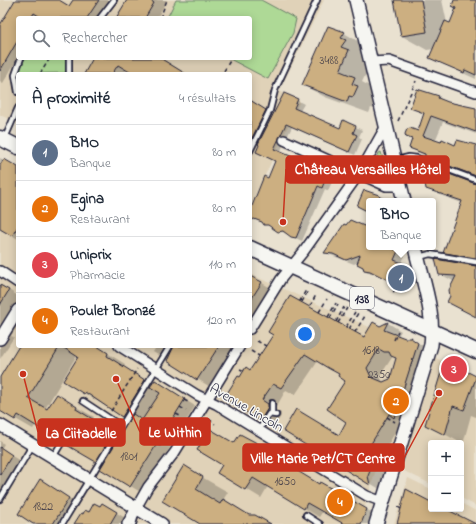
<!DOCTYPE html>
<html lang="fr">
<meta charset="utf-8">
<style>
:root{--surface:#fff;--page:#f2f2f3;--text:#1f2937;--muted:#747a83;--line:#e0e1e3;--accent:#db2777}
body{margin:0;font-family:"Indie Flower",sans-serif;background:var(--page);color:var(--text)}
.controls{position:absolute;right:12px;bottom:12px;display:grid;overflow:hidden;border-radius:4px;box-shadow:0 2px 10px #0003}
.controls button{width:36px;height:36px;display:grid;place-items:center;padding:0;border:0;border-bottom:1px solid var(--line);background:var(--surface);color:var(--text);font:20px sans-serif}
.you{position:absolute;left:305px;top:334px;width:14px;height:14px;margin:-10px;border:3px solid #fff;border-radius:50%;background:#1a73e8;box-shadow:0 0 0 6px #1a73e833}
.badge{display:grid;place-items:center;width:26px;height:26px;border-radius:50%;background:var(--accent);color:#fff;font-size:13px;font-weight:700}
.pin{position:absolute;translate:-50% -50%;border:2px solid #fff;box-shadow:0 1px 4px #0006}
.popup{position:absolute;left:366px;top:198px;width:70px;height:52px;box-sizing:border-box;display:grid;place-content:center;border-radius:4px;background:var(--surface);filter:drop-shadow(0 1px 3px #0005);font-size:13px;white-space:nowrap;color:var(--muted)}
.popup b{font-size:15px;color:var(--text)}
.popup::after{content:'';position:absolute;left:50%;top:100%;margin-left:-8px;border:8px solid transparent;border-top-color:var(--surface)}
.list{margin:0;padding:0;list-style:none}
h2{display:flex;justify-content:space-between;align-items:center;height:52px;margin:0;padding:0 16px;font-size:17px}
h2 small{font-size:13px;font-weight:400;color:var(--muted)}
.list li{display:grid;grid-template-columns:26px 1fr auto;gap:12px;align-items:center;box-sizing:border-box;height:56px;padding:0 16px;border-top:1px solid var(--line)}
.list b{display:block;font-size:15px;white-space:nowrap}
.list p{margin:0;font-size:13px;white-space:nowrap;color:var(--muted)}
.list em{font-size:13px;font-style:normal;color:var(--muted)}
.icon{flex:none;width:22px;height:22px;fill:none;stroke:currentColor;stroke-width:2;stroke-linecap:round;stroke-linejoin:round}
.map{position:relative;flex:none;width:476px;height:524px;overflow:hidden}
.search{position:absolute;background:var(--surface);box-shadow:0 2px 10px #0003;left:16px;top:16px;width:236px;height:44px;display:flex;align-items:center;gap:10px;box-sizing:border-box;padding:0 14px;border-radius:4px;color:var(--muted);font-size:15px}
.panel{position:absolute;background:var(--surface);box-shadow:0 2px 10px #0003;left:16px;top:72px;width:236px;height:276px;border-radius:4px}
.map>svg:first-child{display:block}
</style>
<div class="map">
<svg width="476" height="524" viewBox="0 0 476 524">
<rect width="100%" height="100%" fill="#e9e1d0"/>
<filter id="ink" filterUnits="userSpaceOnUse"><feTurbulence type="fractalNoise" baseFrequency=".025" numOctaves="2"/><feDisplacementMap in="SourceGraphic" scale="8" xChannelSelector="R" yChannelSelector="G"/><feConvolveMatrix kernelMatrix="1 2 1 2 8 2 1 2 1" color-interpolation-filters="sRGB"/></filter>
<g filter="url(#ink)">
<g fill="#e0d2b8" fill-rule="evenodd">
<path d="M 0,0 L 324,0 L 279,91 L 300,101 L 250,207 L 250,74 L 18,74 L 18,123 L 0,115 ZM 18,18 L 250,18 L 250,58 L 18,58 Z"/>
<path d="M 0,162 L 18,170 L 18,346 L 250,346 L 250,274 L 412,346 L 476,378 L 476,506 L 461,498 L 461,443 L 431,443 L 431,484 L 379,459 L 360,524 L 0,524 Z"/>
<path d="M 408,478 L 431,489 L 431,509 L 461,509 L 461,503 L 476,511 L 476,524 L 394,524 Z"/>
</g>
<g fill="#aed996" stroke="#687e68">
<path d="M 176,0 L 261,0 L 296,19 L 293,33 L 268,79 L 228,58 L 250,58 L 250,18 L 167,18 Z"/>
<path d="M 25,58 L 65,58 L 67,66 L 66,73 L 18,74 Z"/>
<path d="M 381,152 L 387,174 L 383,176 L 372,170 L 379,153 Z"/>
</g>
<g fill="#0003" fill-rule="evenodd">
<path d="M 12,0 L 57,0 L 70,8 L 74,0 L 111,0 L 99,18 L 18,18 L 18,58 L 3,83 L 0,81 L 0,28 L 15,2 Z"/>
<path d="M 128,0 L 167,0 L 157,18 L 117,18 Z"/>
<path d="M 395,0 L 442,0 L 447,23 L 451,24 L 457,8 L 455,0 L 476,0 L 476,79 L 430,58 L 434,49 L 427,50 L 402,36 Z"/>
<path d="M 344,33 L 366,46 L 371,63 L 362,82 L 377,90 L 375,109 L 371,108 L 369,113 L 325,97 L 303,85 Z"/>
<path d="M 94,58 L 161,58 L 186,74 L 135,74 L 127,69 L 124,74 L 85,74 Z"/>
<path d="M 285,94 L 304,104 L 300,111 L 341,129 L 356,127 L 362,130 L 359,137 L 362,139 L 355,155 L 292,127 L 285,141 L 280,153 L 334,177 L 328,191 L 325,189 L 302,241 L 250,217 L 250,213 L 269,179 L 276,161 L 255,141 L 250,151 L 250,100 L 274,116 Z"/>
<path d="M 438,97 L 448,103 L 476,109 L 476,134 L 443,122 L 435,141 L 456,146 L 476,146 L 476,178 L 438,163 L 410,148 L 419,132 L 425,115 L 412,107 Z"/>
<path d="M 0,158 L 18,168 L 18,239 L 0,228 Z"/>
<path d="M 476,184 L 476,262 L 457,259 L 445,252 L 462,203 L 440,195 L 427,188 Z"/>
<path d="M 379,195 L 388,201 L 369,201 L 369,212 L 359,206 Z"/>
<path d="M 369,230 L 369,247 L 396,247 L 395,250 L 405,256 L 401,264 L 412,269 L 415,281 L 406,289 L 378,275 L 372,274 L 364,270 L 358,262 L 354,264 L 326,253 Z"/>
<path d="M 476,266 L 476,317 L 455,282 L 440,274 Z"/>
<path d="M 250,276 L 276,291 L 257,322 L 250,317 Z"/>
<path d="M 0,284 L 18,296 L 18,325 L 11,336 L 14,337 L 0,359 Z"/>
<path d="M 388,323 L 401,331 L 398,336 L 411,339 L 425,347 L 402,421 L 379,460 L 388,466 L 381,484 L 383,491 L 284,431 L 339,436 L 347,421 L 346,381 L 340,374 L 318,361 L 295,395 L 286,390 L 275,409 L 281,413 L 281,416 L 274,427 L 261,420 L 240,378 L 251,371 L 275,334 L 364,339 ZM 393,356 L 397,358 L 391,379 L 383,383 L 380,376 Z"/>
<path d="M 20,346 L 96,346 L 125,364 L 123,367 L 153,385 L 166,388 L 195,406 L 142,493 L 101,468 L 103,465 L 36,424 L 33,429 L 0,410 L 0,379 ZM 77,355 L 79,357 L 84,393 L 130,421 L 121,436 L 93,420 L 94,417 L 57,396 L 48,410 L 45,409 Z"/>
<path d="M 157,346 L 239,346 L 212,388 L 153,352 Z"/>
<path d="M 476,377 L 476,417 L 471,415 L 463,444 L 426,424 Z"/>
<path d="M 0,441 L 4,444 L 1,449 L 20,461 L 0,493 Z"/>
<path d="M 234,444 L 269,450 L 285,459 L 283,463 L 320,485 L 321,484 L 382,518 L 380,524 L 345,524 L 323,511 L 319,517 L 268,486 L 261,498 L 218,472 Z"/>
<path d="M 184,467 L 228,492 L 223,500 L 251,516 L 269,524 L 202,524 Z"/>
<path d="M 47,484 L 75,502 L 62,524 L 35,524 Z"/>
<path d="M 103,505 L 134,523 L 133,524 L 80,524 L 89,513 Z"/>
</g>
<g fill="#ccaf81" stroke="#22223b" fill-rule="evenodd">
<path d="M 15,0 L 59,0 L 69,6 L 73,0 L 99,0 L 87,18 L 42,18 L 34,13 L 31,18 L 18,18 L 18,40 L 0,71 L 0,25 Z"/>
<path d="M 127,0 L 150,0 L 154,3 L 145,18 L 116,18 Z"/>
<path d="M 394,0 L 421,0 L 427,32 L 401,36 Z"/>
<path d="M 454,0 L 476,0 L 476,75 L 465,70 L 464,73 L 429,58 L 445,21 L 450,23 L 456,8 L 452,6 Z"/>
<path d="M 328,26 L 345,32 L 341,38 L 346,40 L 341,47 L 349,50 L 340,71 L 355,77 L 352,84 L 358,86 L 353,97 L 349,96 L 347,102 L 302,85 Z"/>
<path d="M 93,58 L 160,58 L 186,74 L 133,74 L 118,65 L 112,74 L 84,74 Z"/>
<path d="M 417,89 L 439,96 L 438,98 L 448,102 L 476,108 L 476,132 L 431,116 L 423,136 L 441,142 L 442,139 L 455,145 L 457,140 L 476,145 L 476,176 L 425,157 L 425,154 L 409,148 L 412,139 L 406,137 L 405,134 L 407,129 L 410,128 L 418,131 L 424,113 L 410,108 Z"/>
<path d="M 284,93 L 298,99 L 294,108 L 340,128 L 343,120 L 349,123 L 356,126 L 353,133 L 357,135 L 349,152 L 286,124 L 274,149 L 328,172 L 322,188 L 318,186 L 296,238 L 291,237 L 283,231 L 278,232 L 268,225 L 264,225 L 262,222 L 254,219 L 250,221 L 250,211 L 264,176 L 268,178 L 275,161 L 256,152 L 259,145 L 258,144 Z"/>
<path d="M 250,100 L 266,110 L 251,140 L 250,139 Z"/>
<path d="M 4,159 L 18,167 L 18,226 L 12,236 L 0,229 L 0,165 Z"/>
<path d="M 422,164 L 476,184 L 476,258 L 443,253 L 462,201 L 426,189 Z"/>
<path d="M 364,190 L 379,195 L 381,201 L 369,201 L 369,212 L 357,206 Z"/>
<path d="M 350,220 L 369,228 L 369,247 L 390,247 L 398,251 L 394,260 L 405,264 L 407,277 L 398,285 L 370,271 L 364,270 L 363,267 L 357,264 L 360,255 L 346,260 L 333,254 L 324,253 L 344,224 L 346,225 Z"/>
<path d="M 435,259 L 476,266 L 476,317 L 447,302 L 450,296 L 449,290 L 456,276 L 439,275 Z"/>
<path d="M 250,276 L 262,282 L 250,301 Z"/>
<path d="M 0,285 L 9,290 L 0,305 Z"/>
<path d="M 290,296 L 364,337 L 373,322 L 380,326 L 388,322 L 384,330 L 405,338 L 411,338 L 418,343 L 394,418 L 389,414 L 366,452 L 375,458 L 368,476 L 370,485 L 283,431 L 296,409 L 339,435 L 346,422 L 327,409 L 345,381 L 338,376 L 339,374 L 328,368 L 305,354 L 281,388 L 273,384 L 262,400 L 268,404 L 268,408 L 260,421 L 224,398 L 238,376 L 240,377 L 246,367 L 250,370 L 273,335 L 268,332 ZM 379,349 L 384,352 L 389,352 L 391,356 L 396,358 L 390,379 L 383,382 L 371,377 L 367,368 Z"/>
<path d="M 19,346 L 60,346 L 28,398 L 47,409 L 57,394 L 77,407 L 76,409 L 114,432 L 96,462 L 65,444 L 64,439 L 59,440 L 18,415 L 15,420 L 0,411 L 0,377 Z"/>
<path d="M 61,346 L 97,346 L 108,353 L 107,356 L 145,380 L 122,417 L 85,392 L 84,394 L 63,381 L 78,357 Z"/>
<path d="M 174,346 L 219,346 L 197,380 L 167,361 Z"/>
<path d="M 450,363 L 476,376 L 476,378 L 464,410 L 453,406 L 445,435 L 425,425 L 443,366 Z"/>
<path d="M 155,380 L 185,399 L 130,487 L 100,469 L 133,414 L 142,420 L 160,393 L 150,387 Z"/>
<path d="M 210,429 L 234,443 L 240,434 L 270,450 L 268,453 L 319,484 L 320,482 L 367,509 L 361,524 L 344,524 L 307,503 L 304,509 L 253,478 L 245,490 L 217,473 L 222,465 L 197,450 Z"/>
<path d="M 0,447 L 12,455 L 0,475 Z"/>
<path d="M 184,465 L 203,477 L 196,489 L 220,504 L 223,499 L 249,515 L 255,515 L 271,524 L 200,524 L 162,501 Z"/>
<path d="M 40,479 L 69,498 L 53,524 L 33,524 L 18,514 Z"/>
<path d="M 406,489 L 431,502 L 431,509 L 446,509 L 476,524 L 397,524 Z"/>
<path d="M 94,503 L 100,506 L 102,503 L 117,512 L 110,524 L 74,524 L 81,513 L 83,514 L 85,510 L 89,512 Z"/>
</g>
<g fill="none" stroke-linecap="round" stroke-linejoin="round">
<defs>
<g id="service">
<path d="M 100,18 L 114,0"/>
<path d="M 69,58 L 69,74"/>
<path d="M 18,92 L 15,75 L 21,58"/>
<path d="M 5,138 L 18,108"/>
<path d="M 250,151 L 270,110 L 275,90 L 317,0"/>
<path d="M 396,160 L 409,157 L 417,158 L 476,180"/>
<path d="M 419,257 L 430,254 L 476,262"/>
<path d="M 83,401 L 121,426"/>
<path d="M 272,413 L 272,403"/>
<path d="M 259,430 L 269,414 L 276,415"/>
<path d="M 53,457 L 62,442"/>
<path d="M 0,499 L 32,446"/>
<path d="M 306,515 L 320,524"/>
<path d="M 62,524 L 170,346"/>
<path d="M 133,524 L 136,514"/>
</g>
<g id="minor">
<path d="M 371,62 L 389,61 L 476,92"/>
<path d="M 284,140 L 386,186 L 401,186"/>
<path d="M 0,271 L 18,283"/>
<path d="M 250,329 L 281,279 L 304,251 L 359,174 L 386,126"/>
<path d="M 119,346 L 197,395 L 216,404 L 367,496 L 383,502"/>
<path d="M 127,524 L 148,487 L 175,452 L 240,346"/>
</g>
<g id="tertiary">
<path d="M 0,339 L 18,310"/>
<path d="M 0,425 L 162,524"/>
</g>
<g id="secondary">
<path d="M 356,0 L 404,201"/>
<path d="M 376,524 L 431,345 C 435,312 422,279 415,247"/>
</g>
<g id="primary">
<path d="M 0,138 L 18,147"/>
<path d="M 250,248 L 476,351"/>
</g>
</defs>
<use href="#service" stroke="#22223b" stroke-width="8"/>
<use href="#minor" stroke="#22223b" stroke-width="12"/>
<use href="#tertiary" stroke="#22223b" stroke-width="14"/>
<use href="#secondary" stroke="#22223b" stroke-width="16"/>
<use href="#primary" stroke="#22223b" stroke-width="17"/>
<g stroke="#22223b" stroke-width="1.5" stroke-dasharray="4 3" stroke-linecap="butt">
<path d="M 160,18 L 167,0"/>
<path d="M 224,71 L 231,59"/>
<path d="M 40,74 L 50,58"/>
<path d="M 398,121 L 416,81"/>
<path d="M 393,292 L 410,279"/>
<path d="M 300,301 L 306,290"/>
<path d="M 302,302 L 308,291"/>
<path d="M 310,306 L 316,295"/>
<path d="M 319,312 L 327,299"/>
<path d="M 328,317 L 336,303"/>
<path d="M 330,318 L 338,304"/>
<path d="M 336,322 L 344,307"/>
<path d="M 338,323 L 347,308"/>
<path d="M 346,327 L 355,312"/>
<path d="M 349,329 L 358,313"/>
<path d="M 355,332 L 365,316"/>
<path d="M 411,338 L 412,337"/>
<path d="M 394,340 L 398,331"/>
<path d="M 257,341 L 266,346"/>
<path d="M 251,351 L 259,356"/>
<path d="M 240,369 L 244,371"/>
<path d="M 184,400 L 190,403"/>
<path d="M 180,407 L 186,411"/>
<path d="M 111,411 L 137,369"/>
<path d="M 176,414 L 182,417"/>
<path d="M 387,417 L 395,422"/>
<path d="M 209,419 L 215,424"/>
<path d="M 203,429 L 207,432"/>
<path d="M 160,439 L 166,443"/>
<path d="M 157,444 L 163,447"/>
<path d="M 398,507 L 401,509"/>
</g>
<use href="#service" stroke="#f6f6f2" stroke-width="4.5"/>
<use href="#minor" stroke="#f6f6f2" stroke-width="9"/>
<use href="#tertiary" stroke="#f6f6f2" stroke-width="11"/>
<use href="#secondary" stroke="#f6f6f2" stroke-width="13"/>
<use href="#primary" stroke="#f6f6f2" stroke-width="14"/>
</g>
</g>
<g text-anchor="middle" stroke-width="3" stroke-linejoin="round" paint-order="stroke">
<g font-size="12" fill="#4c454c">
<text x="329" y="64">3488</text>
<text x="371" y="354">1618</text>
<text x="379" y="378">2350</text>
<text x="129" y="460">1801</text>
<text x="285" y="485">1650</text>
<text x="43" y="510">1822</text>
</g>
<rect fill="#f6f6f2" stroke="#626272" stroke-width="1" x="350" y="287" width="24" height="22" rx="3"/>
<g font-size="13" font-weight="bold" fill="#22223b">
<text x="362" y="303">138</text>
</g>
<g font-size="14" fill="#22223b" stroke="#f6f6f2">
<text transform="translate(247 407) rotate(30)" y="5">Avenue Lincoln</text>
</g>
</g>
<path fill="none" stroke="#c8321e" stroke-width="1.5" d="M283 222L286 169M116 379L140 432M23 374L38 432M439 393L404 458"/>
<g fill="#c8321e" stroke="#f6f6f2" stroke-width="1.5">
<circle cx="283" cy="222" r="4"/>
<circle cx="116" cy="379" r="4"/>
<circle cx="23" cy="374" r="4"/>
<circle cx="439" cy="393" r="4"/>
</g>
<g fill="#c8321e" stroke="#c8321e" stroke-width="1.5">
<rect x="286" y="156" width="163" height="27" rx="4"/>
<rect x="140" y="418" width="70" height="27" rx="4"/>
<rect x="38" y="419" width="87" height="27" rx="4"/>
<rect x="243" y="444" width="161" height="27" rx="4"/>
</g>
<g font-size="15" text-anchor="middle" font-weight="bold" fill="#fff">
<text x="368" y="174">Château Versailles Hôtel</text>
<text x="175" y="437">Le Within</text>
<text x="81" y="438">La Ciitadelle</text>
<text x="323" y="463">Ville Marie Pet/CT Centre</text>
</g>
</svg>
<div class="controls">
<button>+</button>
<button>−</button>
</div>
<div class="you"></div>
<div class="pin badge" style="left:401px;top:278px;background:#5c6f8a">1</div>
<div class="popup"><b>BMO</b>Banque</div>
<div class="pin badge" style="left:396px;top:401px;background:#e8710a">2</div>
<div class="pin badge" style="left:454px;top:369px;background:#e0444e">3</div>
<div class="pin badge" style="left:340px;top:502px;background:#e8710a">4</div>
<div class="search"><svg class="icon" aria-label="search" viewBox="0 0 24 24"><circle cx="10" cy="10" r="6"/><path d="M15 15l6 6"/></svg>Rechercher</div>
<section class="panel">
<h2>À proximité<small>4 résultats</small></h2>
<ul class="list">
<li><span class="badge" style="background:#5c6f8a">1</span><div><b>BMO</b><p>Banque</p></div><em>80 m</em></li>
<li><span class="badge" style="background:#e8710a">2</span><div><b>Egina</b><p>Restaurant</p></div><em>80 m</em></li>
<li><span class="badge" style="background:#e0444e">3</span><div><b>Uniprix</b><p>Pharmacie</p></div><em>110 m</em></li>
<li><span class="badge" style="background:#e8710a">4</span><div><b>Poulet Bronzé</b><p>Restaurant</p></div><em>120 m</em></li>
</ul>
</section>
</div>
